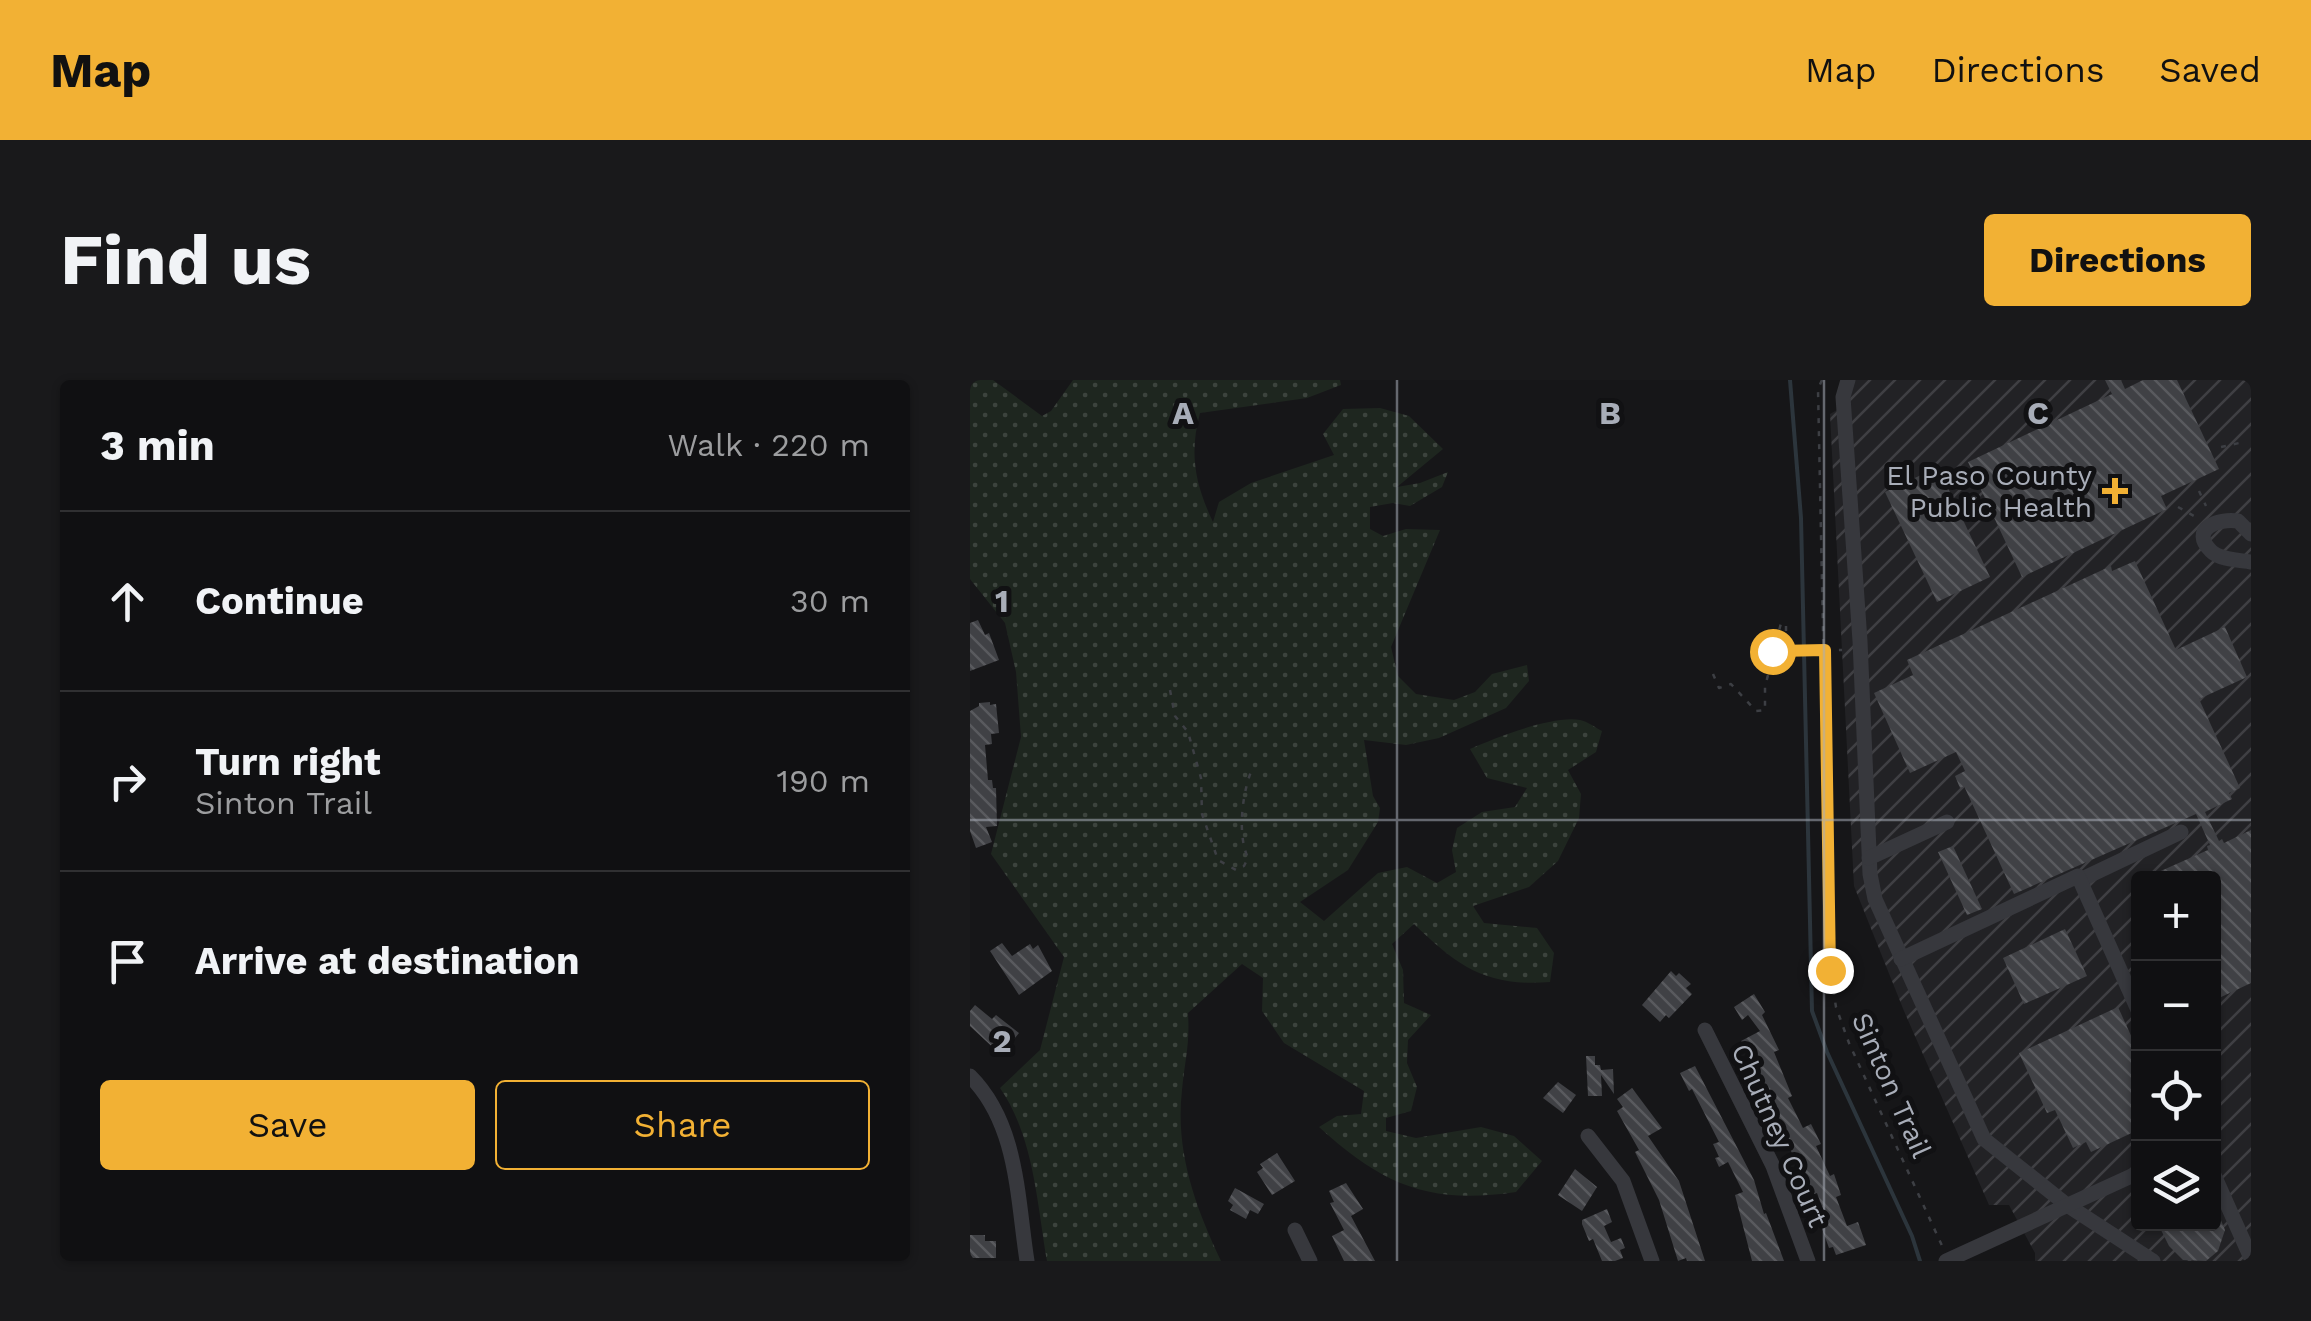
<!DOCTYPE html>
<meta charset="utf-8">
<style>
:root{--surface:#101012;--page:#19191b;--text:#f1f3f6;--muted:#9c9d9f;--line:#303032;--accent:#f2b134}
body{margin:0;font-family:"Work Sans",sans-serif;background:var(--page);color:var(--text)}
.controls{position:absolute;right:30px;bottom:30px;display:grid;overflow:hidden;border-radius:10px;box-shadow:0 2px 8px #0004}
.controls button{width:90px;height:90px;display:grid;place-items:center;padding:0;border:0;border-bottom:2px solid var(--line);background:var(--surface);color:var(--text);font:50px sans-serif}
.stop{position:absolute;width:30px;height:30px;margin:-22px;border:8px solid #f2b134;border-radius:50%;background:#fff}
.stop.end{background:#f2b134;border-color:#fff;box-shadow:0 2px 10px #0008}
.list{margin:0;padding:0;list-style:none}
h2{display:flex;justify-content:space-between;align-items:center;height:130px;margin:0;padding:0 40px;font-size:42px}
h2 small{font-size:32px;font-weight:400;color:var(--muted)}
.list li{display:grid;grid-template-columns:65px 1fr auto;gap:30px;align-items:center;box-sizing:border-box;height:180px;padding:0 40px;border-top:2px solid var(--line)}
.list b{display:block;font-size:38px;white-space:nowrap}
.list p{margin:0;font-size:32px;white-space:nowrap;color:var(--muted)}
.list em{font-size:32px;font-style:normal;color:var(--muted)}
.actions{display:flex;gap:20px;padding:30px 40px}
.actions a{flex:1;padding:22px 0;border:2px solid var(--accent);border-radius:10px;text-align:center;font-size:35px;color:var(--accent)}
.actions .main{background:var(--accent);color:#111}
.icon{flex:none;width:55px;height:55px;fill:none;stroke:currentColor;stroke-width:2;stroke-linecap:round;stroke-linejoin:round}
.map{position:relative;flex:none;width:1281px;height:881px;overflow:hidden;border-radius:10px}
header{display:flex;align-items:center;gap:60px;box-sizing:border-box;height:140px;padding:0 50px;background:var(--accent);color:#111}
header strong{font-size:48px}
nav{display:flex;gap:55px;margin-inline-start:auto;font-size:35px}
.intro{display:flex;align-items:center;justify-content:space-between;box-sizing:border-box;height:240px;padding:0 60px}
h1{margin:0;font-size:70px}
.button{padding:25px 45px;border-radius:10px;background:var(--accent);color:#111;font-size:35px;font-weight:700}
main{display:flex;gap:60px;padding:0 60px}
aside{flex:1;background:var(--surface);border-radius:10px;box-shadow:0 2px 8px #0004}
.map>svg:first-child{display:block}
</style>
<header>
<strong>Map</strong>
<nav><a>Map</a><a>Directions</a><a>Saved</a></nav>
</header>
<div class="intro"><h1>Find us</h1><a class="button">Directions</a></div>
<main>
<aside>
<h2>3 min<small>Walk · 220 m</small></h2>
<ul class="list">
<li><svg class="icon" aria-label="ahead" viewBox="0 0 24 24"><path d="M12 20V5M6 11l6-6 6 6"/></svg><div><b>Continue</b></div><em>30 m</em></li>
<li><svg class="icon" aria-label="right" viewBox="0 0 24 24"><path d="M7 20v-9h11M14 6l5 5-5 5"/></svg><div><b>Turn right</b><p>Sinton Trail</p></div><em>190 m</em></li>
<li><svg class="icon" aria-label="arrive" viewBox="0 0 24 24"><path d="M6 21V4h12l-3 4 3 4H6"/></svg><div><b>Arrive at destination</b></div></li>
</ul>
<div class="actions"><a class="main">Save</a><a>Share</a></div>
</aside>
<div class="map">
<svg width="1281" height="881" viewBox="0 0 1281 881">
<defs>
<pattern id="industrial-furrows" width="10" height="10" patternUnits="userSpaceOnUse" patternTransform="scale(2.5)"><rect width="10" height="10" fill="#222225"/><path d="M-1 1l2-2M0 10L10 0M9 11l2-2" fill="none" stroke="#3f3f43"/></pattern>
<pattern id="grass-dots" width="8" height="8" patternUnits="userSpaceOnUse" patternTransform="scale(2.5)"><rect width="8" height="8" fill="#1e261f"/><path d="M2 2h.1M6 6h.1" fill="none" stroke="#3c433d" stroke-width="1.8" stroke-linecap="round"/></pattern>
<pattern id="building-back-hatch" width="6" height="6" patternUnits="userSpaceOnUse" patternTransform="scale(2.5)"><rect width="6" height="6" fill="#404145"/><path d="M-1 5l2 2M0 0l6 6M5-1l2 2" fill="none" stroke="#595a5e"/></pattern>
</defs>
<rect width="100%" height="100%" fill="#161618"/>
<path fill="url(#industrial-furrows)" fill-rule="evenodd" d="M 883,0 L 1281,0 L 1281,881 L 1065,881 L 1065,873 L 1039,825 L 1019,825 L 934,631 L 884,506 L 860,34 L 869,29 ZM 1168,498 L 1244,498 L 1244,844 L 1168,844 Z"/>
<path fill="url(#grass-dots)" d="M 0,0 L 23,0 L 72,36 L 81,31 L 103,0 L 370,0 L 371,5 L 337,18 L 230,33 C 219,74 225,104 243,142 L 249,122 L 281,103 L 364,75 L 353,54 L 373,29 L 410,28 L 439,36 L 473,69 L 427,107 L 450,103 L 478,92 L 472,107 L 440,126 L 423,123 L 400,127 L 400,149 L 413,156 L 436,149 L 470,150 L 421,267 L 428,296 L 446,314 L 484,320 L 505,312 L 522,294 L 557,285 L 559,301 L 536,328 L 469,358 L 436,365 L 394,360 L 403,416 L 410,428 L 408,442 L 378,490 L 330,522 L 354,541 L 408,493 L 437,487 L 467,503 L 486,492 L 482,470 L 487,448 L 512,432 L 545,427 L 557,408 L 517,398 L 500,369 C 525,358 583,335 610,340 C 617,341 626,348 632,351 L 626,372 L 598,390 L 611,414 L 609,438 L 588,481 L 559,507 L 503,526 L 514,543 L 567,548 L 584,573 L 580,602 C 517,607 488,587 444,544 L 422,564 L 433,590 L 434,623 L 461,635 L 438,660 L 437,683 L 447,707 L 441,731 L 416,738 L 416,751 L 446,758 L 511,747 L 544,756 L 572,781 L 546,812 C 459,825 413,805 349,747 L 367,736 L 391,734 L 394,711 L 314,663 L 292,631 L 293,598 L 272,584 L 218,633 C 220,665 215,679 212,710 C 205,771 225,826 251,881 L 77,881 C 67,823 64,757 30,708 L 70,670 L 94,577 L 21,474 L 51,357 L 46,292 L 35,243 L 0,199 Z"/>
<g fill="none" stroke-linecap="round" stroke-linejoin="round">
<path stroke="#2c353c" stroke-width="4" d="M 820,0 L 831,138 L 842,631 L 857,672 L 942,856 L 950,881"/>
</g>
<g fill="url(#building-back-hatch)">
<path d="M 1135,0 L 1151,0 L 1155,9 L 1173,0 L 1207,0 L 1249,89 L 1191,116 L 1197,129 L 1052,197 L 998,82 L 1142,14 Z"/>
<path d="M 968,87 L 1020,197 L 967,222 L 915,112 Z"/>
<path d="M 1165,181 L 1206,270 L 1255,247 L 1277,297 L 1229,319 L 1270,408 L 1259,413 L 1262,419 L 1235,432 L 1249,461 L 1252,459 L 1254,463 L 1281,450 L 1281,603 L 1249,618 L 1244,606 L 1244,498 L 1175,498 L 1238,470 L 1237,466 L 1240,465 L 1226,434 L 1044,514 L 994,406 L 990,408 L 985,396 L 995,391 L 986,372 L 940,393 L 904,313 L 943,295 L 937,280 L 1141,186 L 1142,191 Z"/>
<path d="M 8,240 L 15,255 L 19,253 L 29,280 L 0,291 L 0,243 Z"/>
<path d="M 20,322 L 20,325 L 26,324 L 29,353 L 21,354 L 22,364 L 15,365 L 18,400 L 22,400 L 23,408 L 26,408 L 27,446 L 16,447 L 22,462 L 6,468 L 0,451 L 0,331 L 9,326 L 9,323 Z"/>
<path d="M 983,466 L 1012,529 L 997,535 L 968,472 Z"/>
<path d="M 1095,549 L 1117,596 L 1054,624 L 1033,578 Z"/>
<path d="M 32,563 L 42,576 L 60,564 L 63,569 L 68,565 L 82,591 L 49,615 L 20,571 Z"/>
<path d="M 701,591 L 706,596 L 709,593 L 721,604 L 716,608 L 722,614 L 699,638 L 696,635 L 690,642 L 672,625 Z"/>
<path d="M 784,614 L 795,632 L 792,635 L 809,670 L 804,672 L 822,716 L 818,718 L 833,748 L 841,744 L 851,764 L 846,766 L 860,796 L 864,794 L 871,815 L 866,817 L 877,846 L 888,842 L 896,865 L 866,875 L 863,867 L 859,868 L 846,832 L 853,829 L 847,813 L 841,815 L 771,661 L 790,651 L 778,635 L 772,640 L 764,627 Z"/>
<path d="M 5,625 L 22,639 L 26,635 L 49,653 L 31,675 L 0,646 L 0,631 Z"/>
<path d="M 1148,627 L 1168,671 L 1168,750 L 1121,772 L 1116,762 L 1103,768 L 1085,730 L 1077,733 L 1049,673 Z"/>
<path d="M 616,676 L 625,676 L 625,685 L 630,685 L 631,690 L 643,689 L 644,714 L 631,695 L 632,716 L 618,716 Z"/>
<path d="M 725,686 L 784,800 L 794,834 L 796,833 L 814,881 L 782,881 L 765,815 L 773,812 L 758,782 L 749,787 L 745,778 L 749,777 L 743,764 L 749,762 L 722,709 L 719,711 L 710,693 Z"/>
<path d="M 588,702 L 606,715 L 593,733 L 573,718 Z"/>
<path d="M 662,708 L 692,748 L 678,756 L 709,801 L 735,881 L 717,881 L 716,878 L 708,881 L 689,820 L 665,772 L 669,770 L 647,731 L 653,727 L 647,719 Z"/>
<path d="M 307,773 L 325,801 L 302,815 L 287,792 L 293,788 L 290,784 Z"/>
<path d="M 605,789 L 627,807 L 612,831 L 588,815 Z"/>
<path d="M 376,803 L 393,829 L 381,836 L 405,881 L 374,881 L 362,856 L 374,850 L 360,823 L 364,822 L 359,811 Z"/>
<path d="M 265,808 L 294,824 L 288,834 L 280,830 L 276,839 L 260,830 L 263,825 L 258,821 Z"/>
<path d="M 1244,823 L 1255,850 L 1248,871 L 1236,881 L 1213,880 L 1199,866 L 1188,844 L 1244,844 Z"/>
<path d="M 637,829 L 642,842 L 634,846 L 641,862 L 651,858 L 655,868 L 650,870 L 653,878 L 645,881 L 632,881 L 623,859 L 619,861 L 612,844 L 612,840 Z"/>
<path d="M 0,855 L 15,855 L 15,861 L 26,861 L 26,878 L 0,878 Z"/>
</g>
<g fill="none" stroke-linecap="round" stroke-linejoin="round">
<g stroke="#3d3f44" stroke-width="2.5" stroke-dasharray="5 8" stroke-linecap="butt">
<path d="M 852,0 L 848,9 L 860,591 L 866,627 L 879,663 L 974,870"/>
<path d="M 1251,67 L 1269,63"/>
<path d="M 1229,111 L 1236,126"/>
<path d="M 1208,127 L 1224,136"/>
<path d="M 743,294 L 749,308 L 761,304 L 786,331 L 795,330 L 795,307 L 811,243 L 816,245 L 816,271 L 872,270"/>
<path d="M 200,310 L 205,336 L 218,352 L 231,398 L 232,434 L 248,480 L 266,490 L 274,486 L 278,478 C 267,455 272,411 283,387"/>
</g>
<g stroke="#37383d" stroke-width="15">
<path d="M 878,0 L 873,17 L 890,261 L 900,494 L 905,519 L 1014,759 L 1097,825 L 1183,881"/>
<path d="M 1281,154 L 1268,141 C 1248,138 1219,149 1241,171 C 1250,180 1269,180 1281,182"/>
<path d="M 899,478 L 977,442"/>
<path d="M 1110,500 L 1211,452"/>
<path d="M 931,579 L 1108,496 L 1168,630"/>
<path d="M 735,650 L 803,786 L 838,881"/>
<path d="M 0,696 C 48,744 47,817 57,881"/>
<path d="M 618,756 L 653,801 L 682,881"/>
<path d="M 1244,795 L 1281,878"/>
<path d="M 325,850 L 340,881"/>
<path d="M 976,881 L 1168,793"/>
</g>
</g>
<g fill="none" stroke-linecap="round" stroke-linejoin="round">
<path stroke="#f2b134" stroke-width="12" d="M 802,271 L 855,270 L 860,590"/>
</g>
<path fill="none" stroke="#a8adb8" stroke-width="2.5" stroke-opacity="0.55" d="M 427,0 L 427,881M 854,0 L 854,881M 0,440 L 1281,440"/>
<path fill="#f2b134" stroke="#111113" stroke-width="4" d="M1140 96h10v10h10v10h-10v10h-10v-10h-10v-10h10z"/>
<g text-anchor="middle" stroke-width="10" stroke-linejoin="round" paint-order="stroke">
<g font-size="28" fill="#a8adb8" stroke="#111113" text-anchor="end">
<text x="1122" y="105">El Paso County<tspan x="1122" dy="32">Public Health</tspan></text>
</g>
<g font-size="28" fill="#a8adb8" stroke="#111113">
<text transform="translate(922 705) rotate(66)" y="10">Sinton Trail</text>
<text transform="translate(810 755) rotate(66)" y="10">Chutney Court</text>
</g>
</g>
<g font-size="32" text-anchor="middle" font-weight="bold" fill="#a8adb8" stroke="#111113" stroke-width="10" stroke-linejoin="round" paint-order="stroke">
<text x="213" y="44">A</text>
<text x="640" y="44">B</text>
<text x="1068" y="44">C</text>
<text x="32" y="232">1</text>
<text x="32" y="672">2</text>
</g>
</svg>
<div class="controls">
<button>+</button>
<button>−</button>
<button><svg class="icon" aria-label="locate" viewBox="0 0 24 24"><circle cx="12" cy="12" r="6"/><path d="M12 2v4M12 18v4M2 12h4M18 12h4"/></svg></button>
<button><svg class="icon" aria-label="layers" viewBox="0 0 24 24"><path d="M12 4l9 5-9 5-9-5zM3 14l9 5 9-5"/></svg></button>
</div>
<div class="stop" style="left:802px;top:271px"></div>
<div class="stop end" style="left:860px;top:590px"></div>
</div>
</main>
